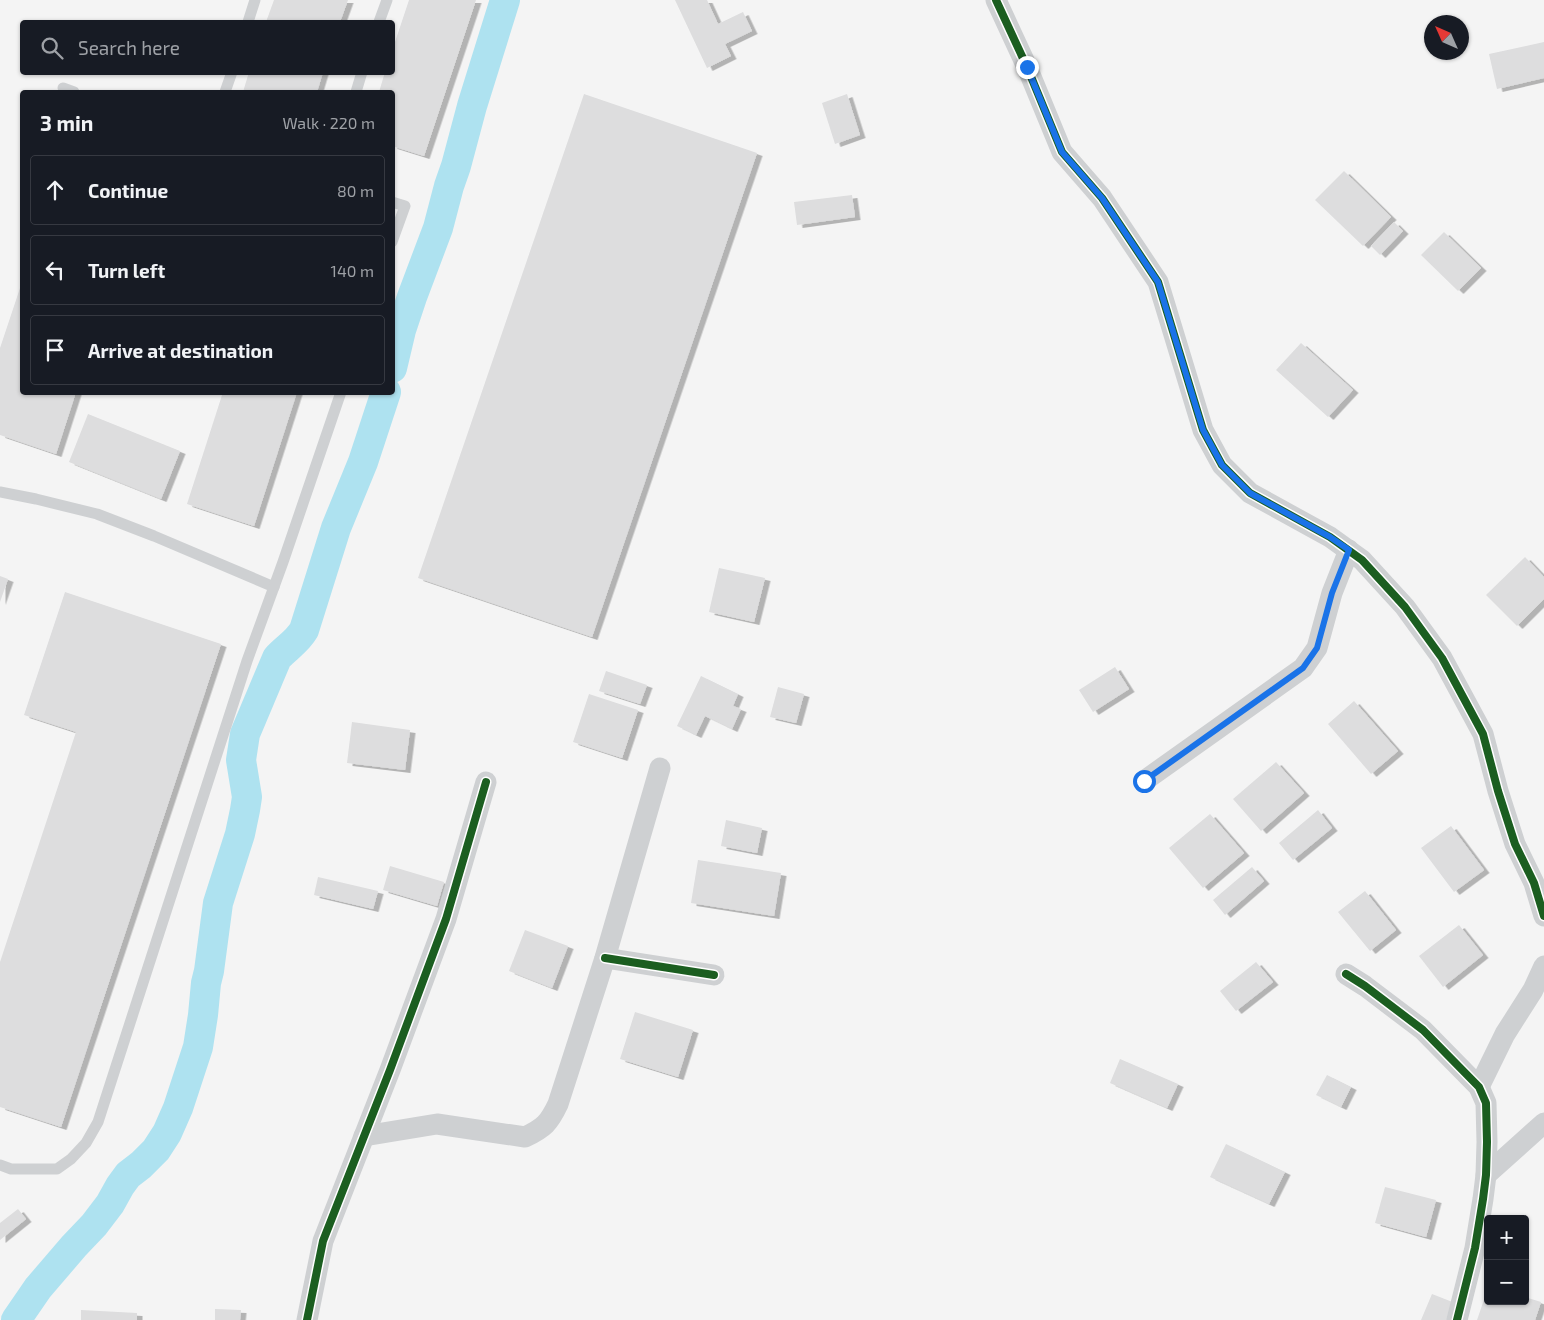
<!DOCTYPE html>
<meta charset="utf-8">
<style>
:root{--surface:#171b24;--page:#242831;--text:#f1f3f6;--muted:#9ea1a6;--line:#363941}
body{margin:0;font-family:"Exo 2",sans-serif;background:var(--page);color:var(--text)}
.controls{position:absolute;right:15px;bottom:15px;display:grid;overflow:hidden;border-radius:5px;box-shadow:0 1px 4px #0004}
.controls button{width:45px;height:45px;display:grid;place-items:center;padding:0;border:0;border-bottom:1px solid var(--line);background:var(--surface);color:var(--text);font:25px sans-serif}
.compass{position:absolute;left:1424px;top:15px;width:45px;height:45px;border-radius:50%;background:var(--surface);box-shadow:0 1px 4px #0004;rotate:315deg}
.stop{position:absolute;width:15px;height:15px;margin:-11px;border:4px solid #1a73e8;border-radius:50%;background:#fff}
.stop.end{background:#1a73e8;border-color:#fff;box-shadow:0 1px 5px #0008}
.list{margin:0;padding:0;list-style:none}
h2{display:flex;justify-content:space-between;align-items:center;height:65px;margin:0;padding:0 20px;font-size:21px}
h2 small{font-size:16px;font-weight:400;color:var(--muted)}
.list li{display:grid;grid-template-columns:32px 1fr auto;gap:15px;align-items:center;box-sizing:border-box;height:70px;margin:0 10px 10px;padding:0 10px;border:1px solid var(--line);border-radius:5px}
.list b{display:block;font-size:19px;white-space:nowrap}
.list em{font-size:16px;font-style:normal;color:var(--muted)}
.icon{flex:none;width:28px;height:28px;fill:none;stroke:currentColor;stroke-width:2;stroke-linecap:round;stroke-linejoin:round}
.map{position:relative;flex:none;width:1544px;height:1320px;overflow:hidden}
.search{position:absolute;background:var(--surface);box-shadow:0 1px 4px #0004;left:20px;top:20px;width:375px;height:55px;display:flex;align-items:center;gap:12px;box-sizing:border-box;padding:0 18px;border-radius:5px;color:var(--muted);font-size:19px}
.panel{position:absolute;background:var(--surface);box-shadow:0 1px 4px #0004;left:20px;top:90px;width:375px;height:305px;border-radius:5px}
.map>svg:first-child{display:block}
</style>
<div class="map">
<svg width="1544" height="1320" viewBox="0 0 1544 1320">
<defs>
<filter id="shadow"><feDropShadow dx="5.5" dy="3" stdDeviation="0" flood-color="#0004"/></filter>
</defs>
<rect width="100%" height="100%" fill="#f4f4f4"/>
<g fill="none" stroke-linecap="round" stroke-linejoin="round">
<g stroke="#aee2f0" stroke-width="30">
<path d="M 392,368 L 401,330 L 412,297 L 438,228 L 449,186 L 456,166 L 472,106 L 505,0"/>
<path d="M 16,1320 L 38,1288 L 74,1246 L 94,1225 L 110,1204 L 120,1186 L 128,1175 L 141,1165 L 156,1150 L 167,1133 L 178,1108 L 198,1047 L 203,1015 L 206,983 L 209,971 L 218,903 L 240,834 L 245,810 L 247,797 L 241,760 L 245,734 L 277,658 C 286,648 297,642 304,630 L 336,528 L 363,462 L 386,392"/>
</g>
</g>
<g fill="#ddddde" filter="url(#shadow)">
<path d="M 274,0 L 348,0 L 340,22 L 266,22 Z"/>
<path d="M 409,0 L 476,0 L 424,156 L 392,146 L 392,92 L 379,92 L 385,72 L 392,72 L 392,51 Z"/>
<path d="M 675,0 L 707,0 L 718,24 L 743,12 L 752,31 L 725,44 L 731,56 L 707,68 Z"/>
<path d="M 1544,42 L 1544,78 L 1497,89 L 1489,54 Z"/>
<path d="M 249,72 L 323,72 L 317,92 L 243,92 Z"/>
<path d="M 584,94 L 757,153 L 592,637 L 418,578 Z"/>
<path d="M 847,94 L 860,135 L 835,144 L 822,103 Z"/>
<path d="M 1344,171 L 1391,217 L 1363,246 L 1315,200 Z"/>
<path d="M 852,195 L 855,217 L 797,225 L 794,202 Z"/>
<path d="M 1394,222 L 1403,231 L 1380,255 L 1371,246 Z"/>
<path d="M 1444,232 L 1481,268 L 1458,291 L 1421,255 Z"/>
<path d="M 22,282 L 22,392 L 76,392 L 56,454 L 0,435 L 0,348 Z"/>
<path d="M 1301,343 L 1353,390 L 1328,417 L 1276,370 Z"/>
<path d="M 223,392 L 297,392 L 254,526 L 187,504 Z"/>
<path d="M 88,414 L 180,451 L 161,499 L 69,462 Z"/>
<path d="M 1525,557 L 1544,577 L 1544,599 L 1517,626 L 1486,595 Z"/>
<path d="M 719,568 L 765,578 L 754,622 L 709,612 Z"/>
<path d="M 0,576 L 8,579 L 0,602 Z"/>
<path d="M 65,592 L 221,644 L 61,1127 L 0,1107 L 0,962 L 76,732 L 24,715 Z"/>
<path d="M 1115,667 L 1129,689 L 1093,712 L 1079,690 Z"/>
<path d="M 606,671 L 647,685 L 640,704 L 599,691 Z"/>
<path d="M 701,676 L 738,694 L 733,706 L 741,709 L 732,729 L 705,716 L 696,735 L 677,726 Z"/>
<path d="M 778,687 L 804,694 L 796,723 L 770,717 Z"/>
<path d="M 589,694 L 638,710 L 622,758 L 573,742 Z"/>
<path d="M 1354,701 L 1398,751 L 1371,774 L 1328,724 Z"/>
<path d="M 352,722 L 410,730 L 405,770 L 347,763 Z"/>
<path d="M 1276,762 L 1304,793 L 1261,831 L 1233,799 Z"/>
<path d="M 1318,810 L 1332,828 L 1293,860 L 1279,843 Z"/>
<path d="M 1210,814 L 1244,853 L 1203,888 L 1169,848 Z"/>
<path d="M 726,820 L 762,828 L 757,853 L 721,846 Z"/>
<path d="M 1451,826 L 1484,870 L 1454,892 L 1421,848 Z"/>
<path d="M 698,860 L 781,873 L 774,916 L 691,903 Z"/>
<path d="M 390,866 L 444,882 L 437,906 L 383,890 Z"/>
<path d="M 1252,867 L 1264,881 L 1225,915 L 1213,900 Z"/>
<path d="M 318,877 L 378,891 L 373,909 L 314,895 Z"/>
<path d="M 1365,891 L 1396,930 L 1370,951 L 1338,912 Z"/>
<path d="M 1459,925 L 1483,955 L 1443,987 L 1419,956 Z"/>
<path d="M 525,930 L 568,946 L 552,988 L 509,971 Z"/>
<path d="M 1256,962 L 1273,982 L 1236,1011 L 1220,991 Z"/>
<path d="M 635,1012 L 693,1030 L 678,1077 L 620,1059 Z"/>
<path d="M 1120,1059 L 1178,1084 L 1167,1108 L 1110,1083 Z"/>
<path d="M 1327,1075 L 1351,1087 L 1341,1107 L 1316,1095 Z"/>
<path d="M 1226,1144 L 1285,1172 L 1269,1204 L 1210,1177 Z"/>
<path d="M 1385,1187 L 1436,1200 L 1426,1237 L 1375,1223 Z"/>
<path d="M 18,1209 L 26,1219 L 0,1240 L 0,1223 Z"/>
<path d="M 1487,1291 L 1488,1301 L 1525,1301 L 1525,1297 L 1541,1302 L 1535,1320 L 1477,1320 Z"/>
<path d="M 1432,1294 L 1455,1303 L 1448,1320 L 1421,1320 Z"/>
<path d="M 215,1309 L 241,1310 L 240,1320 L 215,1320 Z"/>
<path d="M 81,1310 L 137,1313 L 137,1320 L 81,1320 Z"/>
</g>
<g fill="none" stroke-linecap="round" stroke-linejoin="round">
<g stroke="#ced0d2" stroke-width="11">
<path d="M 248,22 L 255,0"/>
<path d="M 379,22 L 387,0"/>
<path d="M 63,88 L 74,92"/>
<path d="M 225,92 L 232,72"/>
<path d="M 356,92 L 362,72"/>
<path d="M 392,202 L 405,206 L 392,242"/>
<path d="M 0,492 L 36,499 L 97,514 L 154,536 L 274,587"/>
<path d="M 0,1165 L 11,1169 L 57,1169 L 71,1159 L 86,1143 L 98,1122 L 247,661 L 283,562 L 341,392"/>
</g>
<g stroke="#ced0d2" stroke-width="21">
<path d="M 996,0 L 1027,67 L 1062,152 L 1102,198 L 1158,282 L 1203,430 L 1222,465 L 1250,493 L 1330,537 L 1362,560 L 1405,607 L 1442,658 L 1483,734 L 1498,791 L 1515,844 L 1534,883 L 1544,916"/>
<path d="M 1144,781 L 1303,668 L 1317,648 L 1332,593 L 1349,550"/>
<path d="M 605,958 L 714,975"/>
<path d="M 1346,974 L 1365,986 L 1423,1030 L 1479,1087 L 1486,1103 L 1487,1142 L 1486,1175 L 1483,1199 L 1475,1248 L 1457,1320"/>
<path d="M 1479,1087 L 1505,1034 L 1533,990 L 1544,966"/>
<path d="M 364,1136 L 437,1124 L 525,1137 C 544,1128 549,1123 558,1104 L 605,958 L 660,768"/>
<path d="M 1486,1175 L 1544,1123"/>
<path d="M 307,1320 L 323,1241 L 390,1070 L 446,919 L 486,782"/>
</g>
<defs>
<g id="cycleway">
<path d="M 996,0 L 1027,67 L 1062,152 L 1102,198 L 1158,282 L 1203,430 L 1222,465 L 1250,493 L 1330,537 L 1362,560 L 1405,607 L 1442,658 L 1483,734 L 1498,791 L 1515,844 L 1534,883 L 1544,916"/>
<path d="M 605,958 L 714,975"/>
<path d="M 1346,974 L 1365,986 L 1423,1030 L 1479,1087 L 1486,1103 L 1487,1142 L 1486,1175 L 1483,1199 L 1475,1248 L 1457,1320"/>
<path d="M 307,1320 L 323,1241 L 390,1070 L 446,919 L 486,782"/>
</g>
</defs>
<use href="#cycleway" stroke="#fff" stroke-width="11"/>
<use href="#cycleway" stroke="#1b5e20" stroke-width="8"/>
</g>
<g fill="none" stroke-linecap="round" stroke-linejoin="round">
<path stroke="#1a73e8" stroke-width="6" d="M 1027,67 L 1062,152 L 1102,198 L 1158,282 L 1203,430 L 1222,465 L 1250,493 L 1330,537 L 1349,550 L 1332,593 L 1317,648 L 1303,668 L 1144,781"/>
</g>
</svg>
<div class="controls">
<button>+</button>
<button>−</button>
</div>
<svg class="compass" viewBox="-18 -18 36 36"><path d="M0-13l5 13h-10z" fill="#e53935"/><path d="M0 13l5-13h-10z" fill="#9ea1a6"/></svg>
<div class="stop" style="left:1144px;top:781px"></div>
<div class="stop end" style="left:1027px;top:67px"></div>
<div class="search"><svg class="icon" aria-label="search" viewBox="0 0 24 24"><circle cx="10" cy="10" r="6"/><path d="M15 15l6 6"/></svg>Search here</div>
<section class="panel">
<h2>3 min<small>Walk · 220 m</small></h2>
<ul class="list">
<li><svg class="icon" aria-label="ahead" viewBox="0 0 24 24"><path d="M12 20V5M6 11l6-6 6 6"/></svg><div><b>Continue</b></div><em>80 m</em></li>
<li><svg class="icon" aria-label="left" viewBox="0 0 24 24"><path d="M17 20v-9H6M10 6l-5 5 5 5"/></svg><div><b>Turn left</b></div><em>140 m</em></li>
<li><svg class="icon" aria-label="arrive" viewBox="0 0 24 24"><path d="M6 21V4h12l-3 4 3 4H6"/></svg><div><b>Arrive at destination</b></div></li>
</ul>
</section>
</div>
